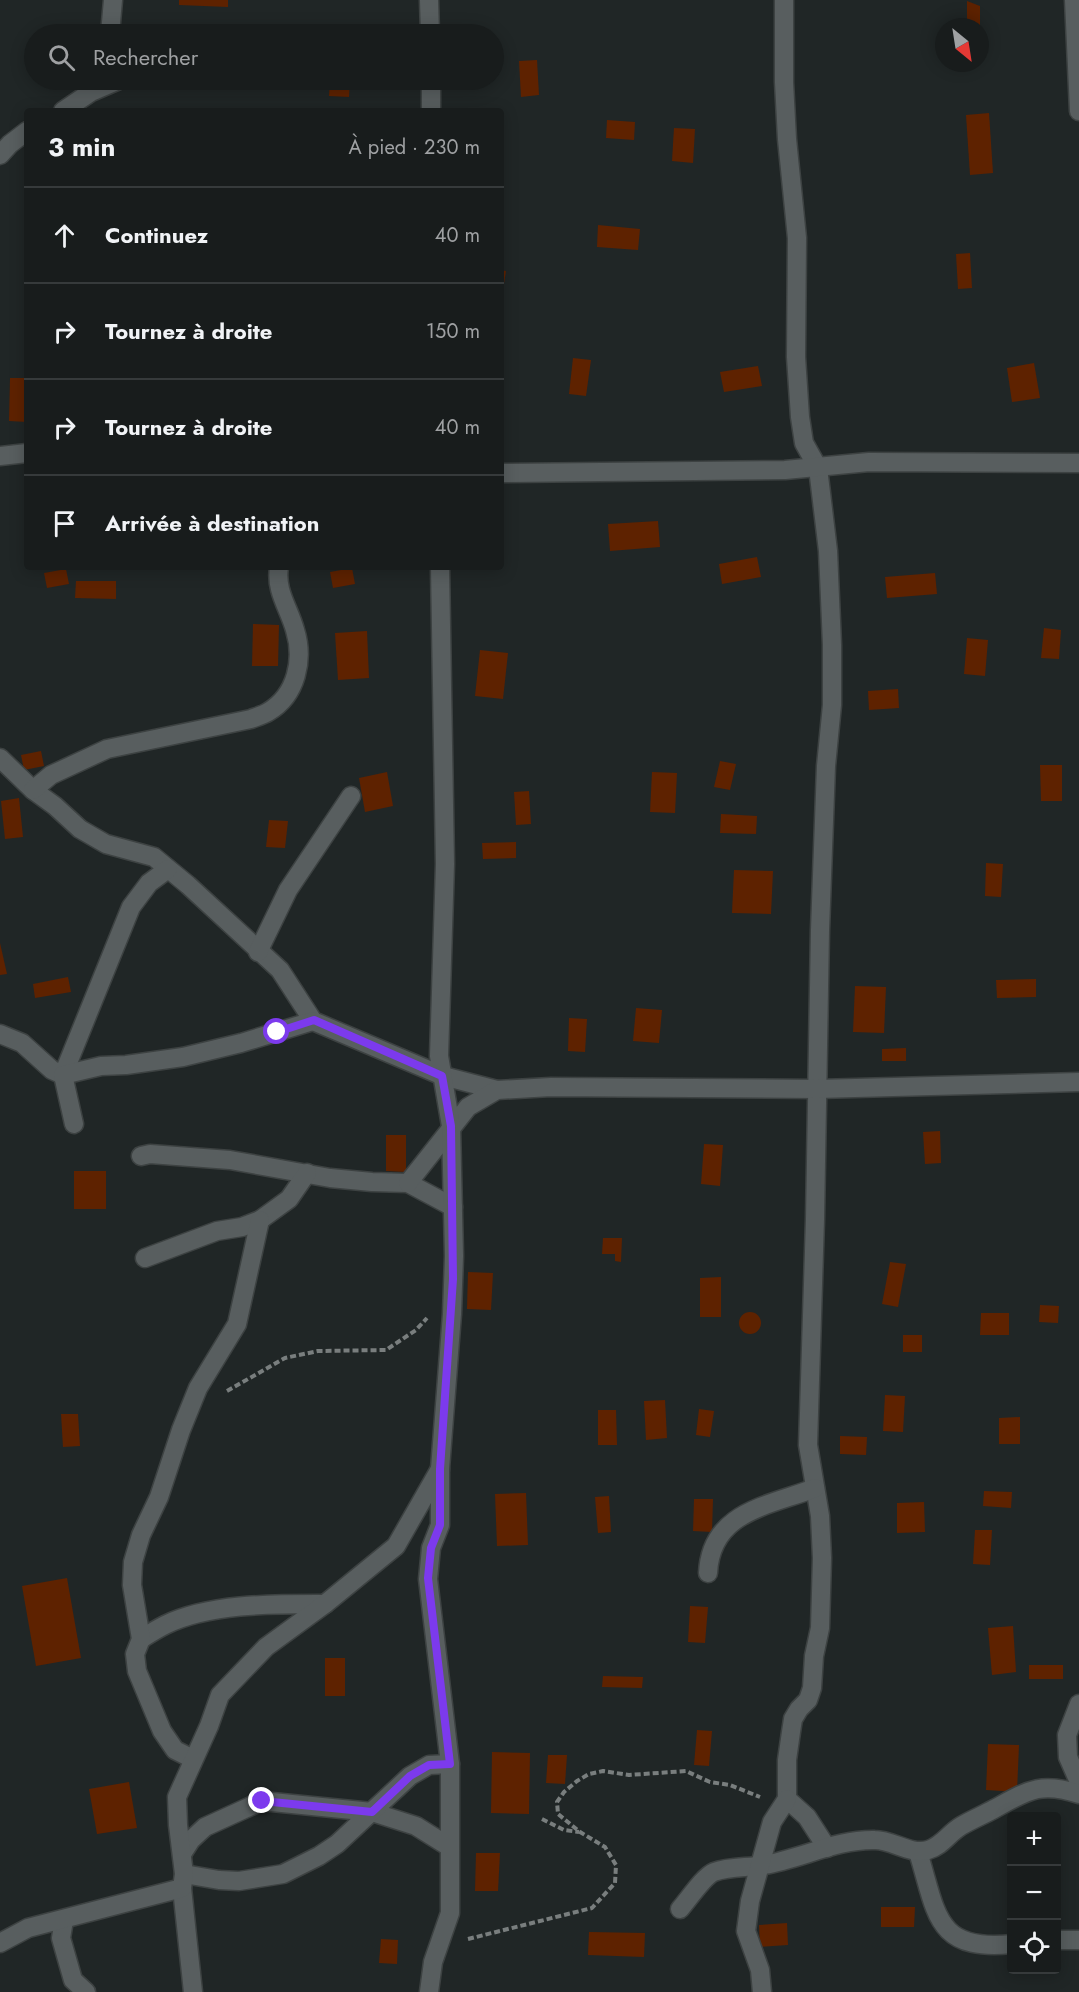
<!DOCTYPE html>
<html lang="fr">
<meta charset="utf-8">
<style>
:root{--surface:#181c1c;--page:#252929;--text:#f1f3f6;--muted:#9fa1a3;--line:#363a3b}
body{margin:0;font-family:Jost,sans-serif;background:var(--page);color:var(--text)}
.controls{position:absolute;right:18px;bottom:18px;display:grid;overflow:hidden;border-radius:6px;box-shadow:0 3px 15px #0003}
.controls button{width:54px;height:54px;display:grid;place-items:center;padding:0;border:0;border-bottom:2px solid var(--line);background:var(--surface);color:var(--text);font:30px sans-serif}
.compass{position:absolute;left:935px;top:18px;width:54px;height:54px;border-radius:50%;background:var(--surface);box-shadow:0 3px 15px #0003;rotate:150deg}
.stop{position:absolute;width:18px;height:18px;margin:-14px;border:4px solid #7c3aed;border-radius:50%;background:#fff}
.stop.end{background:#7c3aed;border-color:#fff;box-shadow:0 2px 6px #0008}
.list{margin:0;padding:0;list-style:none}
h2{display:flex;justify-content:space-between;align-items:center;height:78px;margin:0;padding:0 24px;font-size:26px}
h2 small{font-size:20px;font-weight:400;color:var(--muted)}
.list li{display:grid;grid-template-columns:39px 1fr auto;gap:18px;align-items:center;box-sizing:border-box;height:96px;padding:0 24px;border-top:2px solid var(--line)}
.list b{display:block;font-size:22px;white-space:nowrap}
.list em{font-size:20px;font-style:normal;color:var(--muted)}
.icon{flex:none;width:33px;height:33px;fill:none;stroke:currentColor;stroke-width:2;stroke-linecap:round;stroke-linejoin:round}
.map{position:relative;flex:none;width:1079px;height:1992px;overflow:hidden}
.search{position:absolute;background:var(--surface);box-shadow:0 3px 15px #0003;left:24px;top:24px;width:480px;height:66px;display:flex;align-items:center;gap:15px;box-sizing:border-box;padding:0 21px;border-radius:33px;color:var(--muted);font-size:22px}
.panel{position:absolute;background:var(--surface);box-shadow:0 3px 15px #0003;left:24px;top:108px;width:480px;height:462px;border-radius:6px}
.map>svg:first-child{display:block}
</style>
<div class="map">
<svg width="1079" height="1992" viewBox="0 0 1079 1992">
<rect width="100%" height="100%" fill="#202626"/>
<g fill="#5e2200">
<path d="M 179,0 L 228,0 L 228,7 L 179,5 Z"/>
<path d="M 967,1 L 980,6 L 980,27 L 967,27 Z"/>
<path d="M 537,60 L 539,95 L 521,97 L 519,61 Z"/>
<path d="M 330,80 L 350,80 L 349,97 L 329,96 Z"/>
<path d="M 989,113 L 993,173 L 970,175 L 966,115 Z"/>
<path d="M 607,120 L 635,122 L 634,140 L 606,138 Z"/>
<path d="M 674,128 L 695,129 L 693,163 L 672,161 Z"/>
<path d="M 598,225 L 640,229 L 638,250 L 597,247 Z"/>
<path d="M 970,253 L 972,288 L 958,289 L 956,254 Z"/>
<path d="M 501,270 L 506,271 L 502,296 L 501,296 Z"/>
<path d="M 573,358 L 591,360 L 586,396 L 569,394 Z"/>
<path d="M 1034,363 L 1040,398 L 1012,402 L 1007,368 Z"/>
<path d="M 758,366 L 762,386 L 724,392 L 720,372 Z"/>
<path d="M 10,378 L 27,378 L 27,422 L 9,421 Z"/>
<path d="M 658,521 L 660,547 L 610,551 L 608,524 Z"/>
<path d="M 757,557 L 761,577 L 722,584 L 719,564 Z"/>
<path d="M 185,567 L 218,567 L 218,569 L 185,570 Z"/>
<path d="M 352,568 L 355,584 L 333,588 L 330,572 Z"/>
<path d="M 66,569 L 69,584 L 47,588 L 44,573 Z"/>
<path d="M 935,573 L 937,594 L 887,598 L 885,577 Z"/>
<path d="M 76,581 L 116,581 L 116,599 L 75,598 Z"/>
<path d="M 253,624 L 279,625 L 278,666 L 252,666 Z"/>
<path d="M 1044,628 L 1061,630 L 1059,659 L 1041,658 Z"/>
<path d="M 367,631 L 369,678 L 338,680 L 335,633 Z"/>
<path d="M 967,638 L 988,640 L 985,676 L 964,674 Z"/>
<path d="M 480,650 L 508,653 L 503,699 L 475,696 Z"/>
<path d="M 898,689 L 899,708 L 869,710 L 868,691 Z"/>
<path d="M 41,751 L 44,766 L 24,770 L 21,755 Z"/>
<path d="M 720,761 L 736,764 L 730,790 L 714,787 Z"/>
<path d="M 1040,765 L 1062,765 L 1062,801 L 1041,801 Z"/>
<path d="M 387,772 L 393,806 L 365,812 L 359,778 Z"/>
<path d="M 652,772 L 677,773 L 675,813 L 650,812 Z"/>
<path d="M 529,791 L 531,824 L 516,825 L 514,792 Z"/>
<path d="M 19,798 L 23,837 L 5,839 L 1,801 Z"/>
<path d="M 721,814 L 757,816 L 756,834 L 720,833 Z"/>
<path d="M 269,820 L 288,821 L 285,848 L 266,847 Z"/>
<path d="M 516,842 L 516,858 L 483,859 L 482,843 Z"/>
<path d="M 986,863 L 1003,864 L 1001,897 L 985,896 Z"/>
<path d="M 734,870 L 773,871 L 771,914 L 732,913 Z"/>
<path d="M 0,943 L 7,974 L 0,975 Z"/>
<path d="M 68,977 L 71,992 L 35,998 L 33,984 Z"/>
<path d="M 1036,979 L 1036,997 L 997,998 L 996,980 Z"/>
<path d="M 855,986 L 886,987 L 884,1033 L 853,1032 Z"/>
<path d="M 636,1008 L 662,1010 L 659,1043 L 633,1041 Z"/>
<path d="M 569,1018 L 587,1019 L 585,1052 L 568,1051 Z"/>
<path d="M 906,1048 L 906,1061 L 882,1061 L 882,1049 Z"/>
<path d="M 940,1131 L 941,1163 L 925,1164 L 923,1132 Z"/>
<path d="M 386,1135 L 406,1135 L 406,1172 L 386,1171 Z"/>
<path d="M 704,1144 L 723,1145 L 720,1186 L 701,1184 Z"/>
<rect x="74" y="1171" width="32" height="38"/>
<path d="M 603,1238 L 622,1238 L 621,1262 L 615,1261 L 615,1254 L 602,1254 Z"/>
<path d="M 890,1262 L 906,1264 L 898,1307 L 882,1304 Z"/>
<path d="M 468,1272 L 493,1273 L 491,1310 L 467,1309 Z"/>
<path d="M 721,1277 L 721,1317 L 700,1317 L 700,1278 Z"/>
<path d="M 1040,1305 L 1059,1306 L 1058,1323 L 1039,1322 Z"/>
<circle cx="750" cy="1323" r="11"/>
<path d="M 981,1313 L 1009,1313 L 1009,1335 L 980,1335 Z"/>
<rect x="903" y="1335" width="19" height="17"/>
<path d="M 885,1395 L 905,1396 L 903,1432 L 883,1431 Z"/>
<path d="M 665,1400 L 667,1438 L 646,1440 L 644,1401 Z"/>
<path d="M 699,1409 L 714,1411 L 710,1437 L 696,1435 Z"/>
<path d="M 598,1410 L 616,1410 L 617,1445 L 598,1445 Z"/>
<path d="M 61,1414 L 78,1414 L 80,1446 L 63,1447 Z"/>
<path d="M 1020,1417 L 1020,1444 L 999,1444 L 999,1418 Z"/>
<path d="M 840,1436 L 867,1437 L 866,1455 L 840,1454 Z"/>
<path d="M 984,1491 L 1012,1492 L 1011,1508 L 983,1506 Z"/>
<path d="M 526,1493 L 528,1545 L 497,1546 L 495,1494 Z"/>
<path d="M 609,1496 L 611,1532 L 598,1533 L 595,1497 Z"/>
<path d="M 694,1499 L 713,1499 L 712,1532 L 693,1531 Z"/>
<path d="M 924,1502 L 925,1532 L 897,1533 L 897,1503 Z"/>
<path d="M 975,1530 L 992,1530 L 990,1565 L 973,1564 Z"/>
<path d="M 67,1578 L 81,1658 L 36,1666 L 22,1586 Z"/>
<path d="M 690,1606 L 708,1607 L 705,1643 L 688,1642 Z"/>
<path d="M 1013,1626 L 1016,1672 L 992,1675 L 988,1628 Z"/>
<rect x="325" y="1658" width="20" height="38"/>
<rect x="1029" y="1665" width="34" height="14"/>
<path d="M 603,1676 L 643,1677 L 642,1688 L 602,1687 Z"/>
<path d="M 697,1730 L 712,1731 L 709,1766 L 694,1765 Z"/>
<path d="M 988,1744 L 1019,1745 L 1017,1792 L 986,1790 Z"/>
<path d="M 492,1752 L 530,1753 L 529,1814 L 491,1813 Z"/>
<path d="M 548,1755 L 567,1755 L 565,1784 L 546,1783 Z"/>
<path d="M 129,1782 L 137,1828 L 97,1834 L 89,1789 Z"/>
<path d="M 476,1853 L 500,1853 L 498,1891 L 475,1891 Z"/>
<path d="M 881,1907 L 915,1907 L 914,1927 L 881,1927 Z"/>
<path d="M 787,1923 L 788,1945 L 760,1947 L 759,1925 Z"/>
<path d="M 589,1932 L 645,1933 L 644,1957 L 588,1955 Z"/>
<path d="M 381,1939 L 398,1940 L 397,1964 L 379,1963 Z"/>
</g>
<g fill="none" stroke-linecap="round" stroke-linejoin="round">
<defs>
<g id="minor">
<path d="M 429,0 L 430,34"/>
<path d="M 784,0 L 784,82 L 787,139 L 797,238 L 796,357 L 800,417 L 804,443 L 818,468 L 828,551 L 832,645 L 832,705 L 826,766 L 820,930 L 815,1219 L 808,1445 L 820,1516 L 822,1558 L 820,1628 L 814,1656 L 812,1688 L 808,1700 L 799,1709 L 793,1719 L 791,1732 L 787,1760 L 787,1799 L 807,1817 L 827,1848"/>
<path d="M 1074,0 L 1079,111"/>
<path d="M 110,34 L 113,0"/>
<path d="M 431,80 L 431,111"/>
<path d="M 63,111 L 91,92 L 119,80"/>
<path d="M 0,155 L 10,144 L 27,131"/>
<path d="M 0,456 L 27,453"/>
<path d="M 501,473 L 785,470 L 869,462 L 1079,463"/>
<path d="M 0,758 L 33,790 L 55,806 L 80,829 L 106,844 L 154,857 L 188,885 L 280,970 L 313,1021 L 443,1076 L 497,1090"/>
<path d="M 33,790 L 51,775 L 107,749 L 251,719 C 256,717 263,715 268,712 C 297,695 304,659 295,630 C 289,608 275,591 279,567"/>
<path d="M 258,952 L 288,890 L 351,796"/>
<path d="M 0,1034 L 22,1043 L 52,1070 L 63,1075 L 131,907 L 149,883 L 168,869"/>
<path d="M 74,1124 L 63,1075 L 101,1066 L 126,1065 L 183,1057 L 241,1043 L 313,1021"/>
<path d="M 141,1156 L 150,1154 L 230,1160 L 330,1178 L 372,1182 L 408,1183 L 453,1207"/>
<path d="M 408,1183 L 468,1107 L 497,1090 L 551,1087 L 817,1089 L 1079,1082"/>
<path d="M 145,1258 L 217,1231 L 242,1227 L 260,1220 L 289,1199 L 307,1173"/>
<path d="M 708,1573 C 711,1511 769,1506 815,1488"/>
<path d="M 141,1639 C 149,1634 157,1629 165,1625 C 210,1603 276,1604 325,1604"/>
<path d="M 1079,1704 L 1067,1735 L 1068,1757 L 1079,1782"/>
<path d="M 193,1759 L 175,1750 L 162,1731 L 137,1671 L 135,1654 L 141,1639 L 132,1585 L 133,1562 L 141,1535 L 159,1497 L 181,1430 L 198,1388 L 237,1324 L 260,1220"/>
<path d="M 918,1852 C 937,1912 934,1952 1012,1944"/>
<path d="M 182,1854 L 191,1840 L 205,1827 L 262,1801 L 372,1812 L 416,1826 L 448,1846"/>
<path d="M 184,1874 L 219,1880 L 239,1881 L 283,1874 L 319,1856 L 337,1844 L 410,1776 L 429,1765 L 450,1764"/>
<path d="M 182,1888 L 193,1992"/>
<path d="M 680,1909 C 688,1900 704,1876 714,1872 C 730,1866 747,1868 764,1865 C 801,1859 837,1839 875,1840 C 893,1840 910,1855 928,1850 C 942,1846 949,1833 961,1826 C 971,1820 983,1815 994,1809 C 1027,1791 1040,1781 1079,1794"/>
<path d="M 64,1920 L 61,1938 L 73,1980 L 86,1992"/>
<path d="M 1056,1940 L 1079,1940"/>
<path d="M 0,1943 L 28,1928 L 182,1888 L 184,1874 L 178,1825 L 177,1797 L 209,1726 L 220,1695 L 266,1647 L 325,1604 L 396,1546 L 440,1469"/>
<path d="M 429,1992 L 433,1962 L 450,1913 L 450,1764 L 428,1579 L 431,1548 L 440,1525 L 440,1469 L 452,1314 L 454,1256 L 451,1126 L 439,1056 L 445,864 L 440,567"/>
<path d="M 762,1992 L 760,1970 L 746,1931 L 750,1901 L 772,1822 L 787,1799"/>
</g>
</defs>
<use href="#minor" stroke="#3d4242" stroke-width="21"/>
<g stroke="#797e7e" stroke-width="4" stroke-dasharray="6 3" stroke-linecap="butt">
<path d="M 227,1391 L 285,1358 L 318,1351 L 386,1350 L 416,1330 L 427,1318"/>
<path d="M 542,1819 L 564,1830 L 579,1832"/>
<path d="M 468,1939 L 592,1908 L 615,1883 L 616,1865 L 605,1847 L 580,1832 L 558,1814 L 557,1802 L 564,1792 L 577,1781 L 589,1774 L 603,1771 L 629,1775 L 686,1771 L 710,1782 L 730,1785 L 760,1797"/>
</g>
<use href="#minor" stroke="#585e5f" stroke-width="18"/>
</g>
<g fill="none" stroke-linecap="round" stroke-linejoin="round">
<path stroke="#7c3aed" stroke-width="8" d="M 262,1801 L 372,1812 L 410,1776 L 429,1765 L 450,1764 L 428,1578 L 431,1548 L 440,1525 L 440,1469 L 453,1279 L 451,1126 L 442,1076 L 314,1020 L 277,1032"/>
</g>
</svg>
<div class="controls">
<button>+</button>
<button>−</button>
<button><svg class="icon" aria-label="locate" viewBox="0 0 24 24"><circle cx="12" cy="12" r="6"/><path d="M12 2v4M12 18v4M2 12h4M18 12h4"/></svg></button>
</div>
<svg class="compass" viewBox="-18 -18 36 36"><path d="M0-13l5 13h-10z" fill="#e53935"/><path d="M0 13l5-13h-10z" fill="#9fa1a3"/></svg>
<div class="stop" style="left:277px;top:1032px"></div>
<div class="stop end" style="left:262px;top:1801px"></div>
<div class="search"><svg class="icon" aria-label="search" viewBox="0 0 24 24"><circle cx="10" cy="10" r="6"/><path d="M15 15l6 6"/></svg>Rechercher</div>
<section class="panel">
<h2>3 min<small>À pied · 230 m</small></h2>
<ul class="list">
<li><svg class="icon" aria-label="ahead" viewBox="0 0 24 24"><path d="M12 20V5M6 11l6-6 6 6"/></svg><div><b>Continuez</b></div><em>40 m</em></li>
<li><svg class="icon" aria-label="right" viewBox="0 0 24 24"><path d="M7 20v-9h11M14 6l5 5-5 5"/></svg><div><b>Tournez à droite</b></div><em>150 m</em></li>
<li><svg class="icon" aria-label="right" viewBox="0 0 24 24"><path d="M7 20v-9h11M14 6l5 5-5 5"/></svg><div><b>Tournez à droite</b></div><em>40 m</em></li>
<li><svg class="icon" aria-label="arrive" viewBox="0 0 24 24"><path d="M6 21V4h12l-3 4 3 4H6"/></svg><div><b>Arrivée à destination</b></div></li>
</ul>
</section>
</div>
